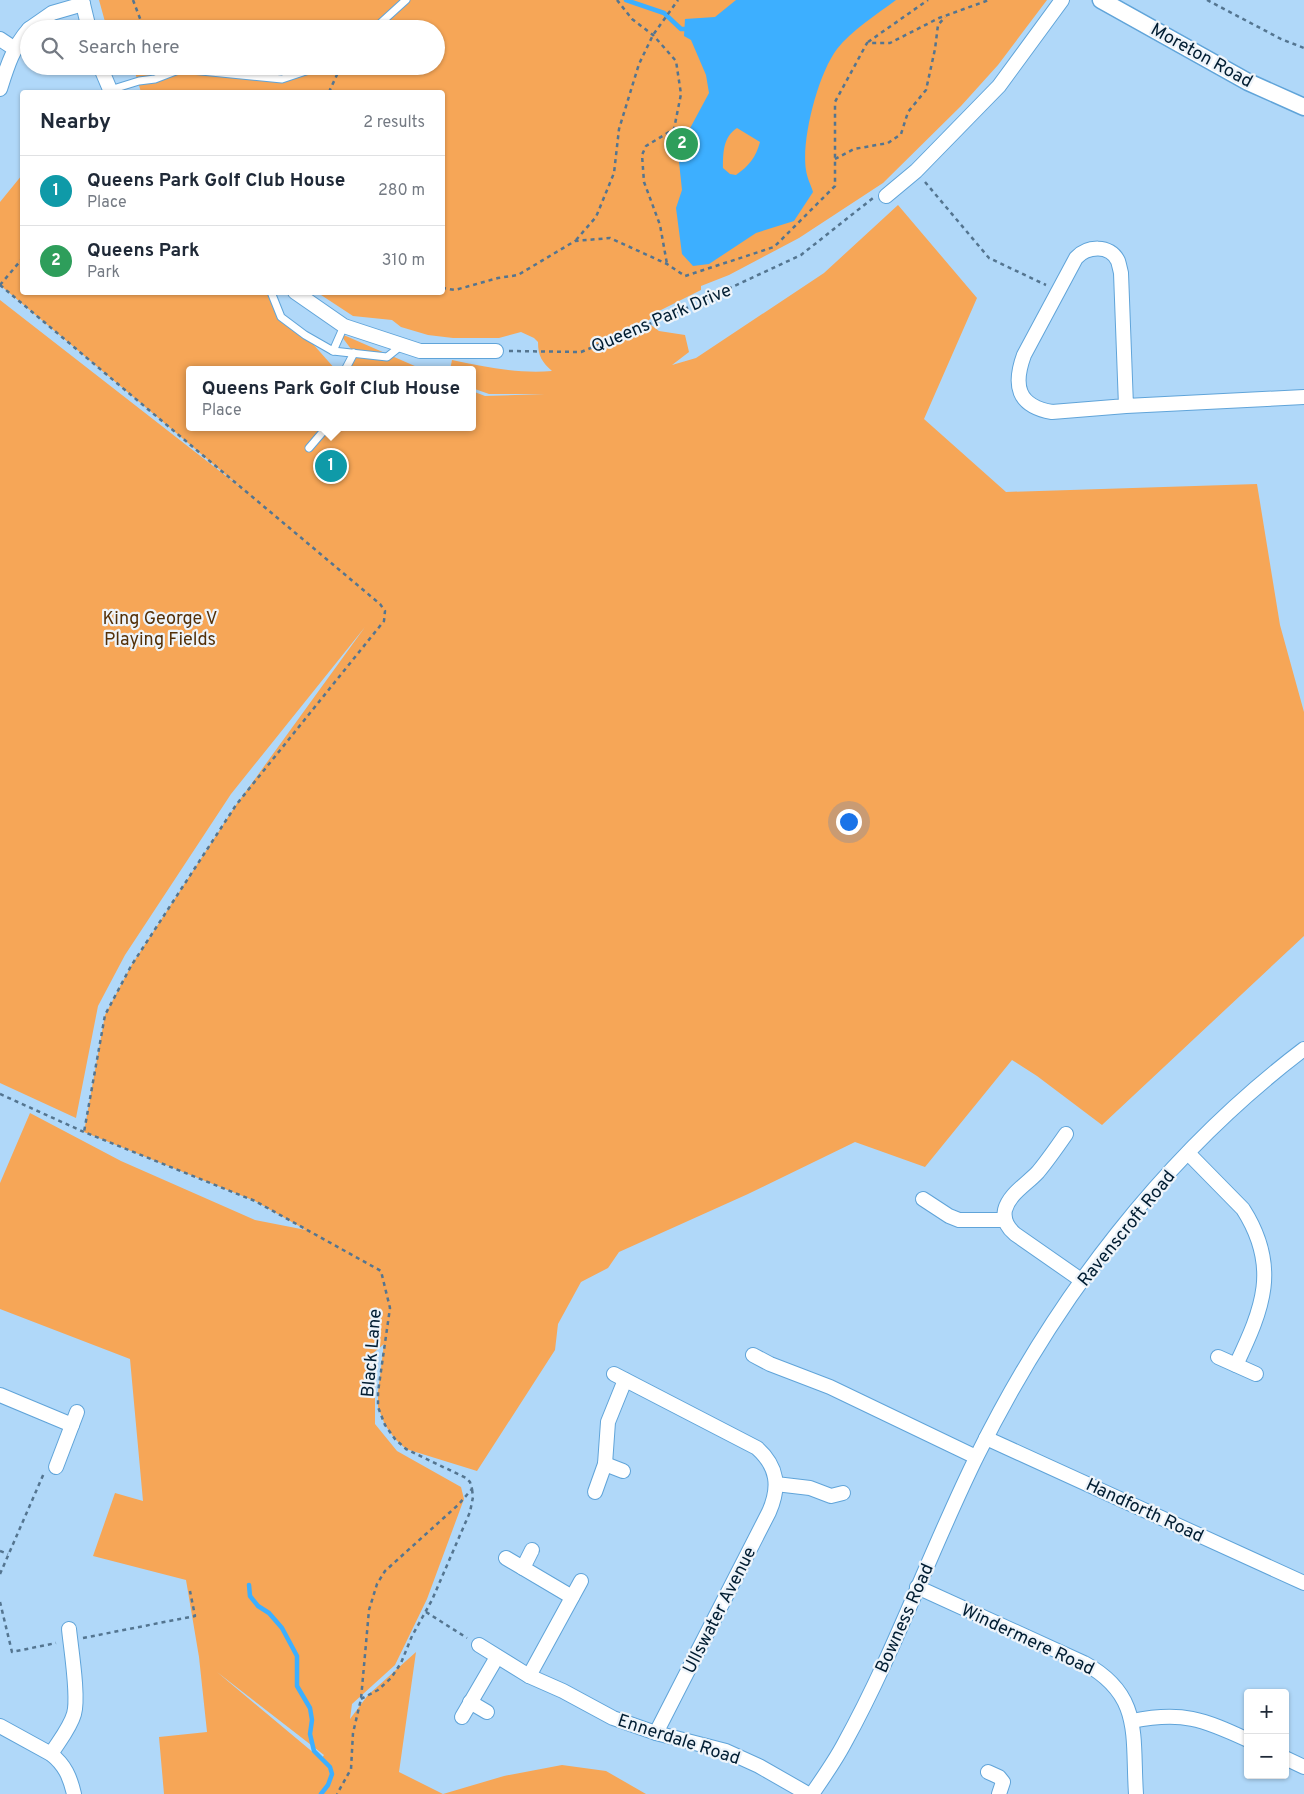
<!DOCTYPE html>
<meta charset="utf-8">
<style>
:root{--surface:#fff;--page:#f6f6f7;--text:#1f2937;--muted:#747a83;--line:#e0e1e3;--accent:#1a73e8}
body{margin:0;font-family:Overpass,sans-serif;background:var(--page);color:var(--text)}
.controls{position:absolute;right:15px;bottom:15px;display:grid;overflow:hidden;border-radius:5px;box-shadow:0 1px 4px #0004}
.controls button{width:45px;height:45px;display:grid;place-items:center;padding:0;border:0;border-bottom:1px solid var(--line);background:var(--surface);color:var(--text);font:25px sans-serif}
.you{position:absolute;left:848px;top:821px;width:18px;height:18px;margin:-12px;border:4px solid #fff;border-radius:50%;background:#1a73e8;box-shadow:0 0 0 8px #1a73e833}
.badge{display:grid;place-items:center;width:32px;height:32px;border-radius:50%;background:var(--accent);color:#fff;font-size:16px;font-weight:700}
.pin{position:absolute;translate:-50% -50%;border:2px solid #fff;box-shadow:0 1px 5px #0006}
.popup{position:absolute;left:186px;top:366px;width:290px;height:65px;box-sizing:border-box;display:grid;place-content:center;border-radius:5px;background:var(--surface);filter:drop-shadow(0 1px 4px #0005);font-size:16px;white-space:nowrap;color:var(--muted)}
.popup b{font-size:19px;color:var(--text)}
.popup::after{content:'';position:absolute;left:50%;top:100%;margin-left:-10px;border:10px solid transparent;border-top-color:var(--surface)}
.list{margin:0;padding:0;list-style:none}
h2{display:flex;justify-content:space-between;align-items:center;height:65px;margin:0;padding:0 20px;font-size:21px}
h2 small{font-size:16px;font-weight:400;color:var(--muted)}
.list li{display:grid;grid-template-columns:32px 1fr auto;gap:15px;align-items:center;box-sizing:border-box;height:70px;padding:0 20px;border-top:1px solid var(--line)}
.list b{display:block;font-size:19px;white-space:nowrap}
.list p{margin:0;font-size:16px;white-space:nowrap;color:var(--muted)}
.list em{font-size:16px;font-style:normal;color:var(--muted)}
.icon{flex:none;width:28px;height:28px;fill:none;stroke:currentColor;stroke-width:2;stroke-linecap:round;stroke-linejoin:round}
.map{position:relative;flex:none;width:1304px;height:1794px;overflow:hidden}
.search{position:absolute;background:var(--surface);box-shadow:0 1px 4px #0004;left:20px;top:20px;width:425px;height:55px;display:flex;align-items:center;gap:12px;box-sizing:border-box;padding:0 18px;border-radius:28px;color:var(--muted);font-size:19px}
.panel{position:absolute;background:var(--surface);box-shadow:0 1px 4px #0004;left:20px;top:90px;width:425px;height:205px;border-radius:5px}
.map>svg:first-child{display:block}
</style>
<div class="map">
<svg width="1304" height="1794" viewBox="0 0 1304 1794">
<rect width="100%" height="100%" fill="#b0d8f9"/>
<g fill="#f6a657" fill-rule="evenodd">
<path d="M 99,0 L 1047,0 L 998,65 L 961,106 L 883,183 L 799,238 L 729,275 L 701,286 L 701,290 L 657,312 L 647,322 L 659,331 L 685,335 L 689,352 L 672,365 L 696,358 L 824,273 L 898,205 L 977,298 L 924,419 L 1006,492 L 1257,484 L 1280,625 L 1304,712 L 1304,936 L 1102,1125 L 1037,1076 L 1012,1060 L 925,1167 L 855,1142 L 748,1194 L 619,1252 L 608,1268 L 581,1282 L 558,1324 L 555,1350 L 477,1471 L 406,1449 L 395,1439 L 385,1425 L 378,1407 L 378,1392 L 384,1344 L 372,1354 L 375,1375 L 375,1424 L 397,1451 L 461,1487 L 464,1499 L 427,1599 L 395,1665 L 352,1704 L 350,1719 L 368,1695 L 416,1652 L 399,1772 L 443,1794 L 504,1776 L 562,1765 L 606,1771 L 646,1794 L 164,1794 L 159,1737 L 207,1732 L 199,1657 L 186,1580 L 93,1556 L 115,1493 L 143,1501 L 130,1359 L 0,1309 L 0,1183 L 30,1113 L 121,1161 L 255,1220 L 306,1230 L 255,1201 L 84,1132 L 105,1015 L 131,966 L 236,805 L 365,627 L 231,794 L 125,955 L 98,1006 L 76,1118 L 0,1083 L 0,300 L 244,490 L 0,285 L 0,202 L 22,175 L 22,292 L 271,293 L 281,317 L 305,335 L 336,370 L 190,370 L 190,427 L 472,427 L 472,391 L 485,396 L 545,394 L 489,394 L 472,388 L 472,370 L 450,370 L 452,360 C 484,367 519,374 552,371 C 542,362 538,356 538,342 L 534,338 L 521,332 L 499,338 L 453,338 L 428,335 L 401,327 L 392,320 L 353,316 L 318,293 L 442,292 L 442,92 L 141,92 L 133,66 L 436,66 L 436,29 L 107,29 ZM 217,1672 L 324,1755 L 321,1759 Z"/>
<path d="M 339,333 L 424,370 L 344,370 L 354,353 Z"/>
</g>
<path fill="#3dafff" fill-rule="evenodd" d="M 736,0 L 896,0 C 877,14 851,31 837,49 C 818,74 801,140 806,170 C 807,178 811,185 813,192 L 794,221 L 756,233 L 709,264 L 693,266 L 682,254 L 676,208 L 682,190 L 679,162 L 688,132 L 709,93 L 706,75 L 691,40 L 684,36 L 685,19 L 715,17 ZM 737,128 L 760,142 C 756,157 749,166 736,175 L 730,174 L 723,168 C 723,153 723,137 737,128 Z"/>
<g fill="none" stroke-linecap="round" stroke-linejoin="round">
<g stroke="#3dafff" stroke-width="4.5">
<path d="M 626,0 L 664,13 L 681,29 L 685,29"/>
<path d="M 249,1585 L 250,1596 L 258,1606 L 269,1613 L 282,1628 L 297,1656 L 297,1686 L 310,1708 L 312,1720 L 310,1734 L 314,1751 L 330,1767 L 332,1774 L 328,1785 L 321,1794"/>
</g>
<defs>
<g id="service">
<path d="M 374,29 L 406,0"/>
<path d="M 110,90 L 139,81 L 155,79 L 181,69 L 282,79 L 321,66"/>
<path d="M 271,292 L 281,317 L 305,335 L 333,351 L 387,357 L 402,345"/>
<path d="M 333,351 L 344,326"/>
<path d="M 345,370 L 354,353"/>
<path d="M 309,448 L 327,427"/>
</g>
<g id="minor">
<path d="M 82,0 L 89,29"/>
<path d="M 29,29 L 52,13 L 83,4"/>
<path d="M 0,39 L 15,49"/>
<path d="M 100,66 L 111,92"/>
<path d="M 0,89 C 7,67 13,47 29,29"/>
<path d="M 886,196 L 916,171 L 999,86 L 1062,0"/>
<path d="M 295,292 L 344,326 L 420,351 L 496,351"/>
<path d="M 1126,406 L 1121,273 C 1120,269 1119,264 1118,261 C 1110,244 1087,246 1076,258 L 1024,355 C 1013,385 1017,406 1052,412 L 1126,406 L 1304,397"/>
<path d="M 1066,1134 C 1057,1147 1048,1160 1038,1172 C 1027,1184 1009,1194 1005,1210 C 1003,1220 1008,1228 1015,1234 L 1081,1280"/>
<path d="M 1188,1153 L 1243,1209 C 1280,1267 1263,1308 1236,1365"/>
<path d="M 923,1199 L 949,1216 L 959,1220 L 1005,1220"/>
<path d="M 753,1355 L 770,1364 L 830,1387 L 976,1457"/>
<path d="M 1218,1357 L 1256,1374"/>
<path d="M 614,1374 L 757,1448 C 778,1467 780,1487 769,1512 L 656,1733"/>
<path d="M 0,1395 L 72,1425"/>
<path d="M 986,1438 L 1304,1583"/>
<path d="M 605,1464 L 623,1471"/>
<path d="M 56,1467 L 77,1412"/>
<path d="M 776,1484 L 810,1488 L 831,1496 L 843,1493"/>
<path d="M 595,1492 L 605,1464 L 608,1422 L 625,1380"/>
<path d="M 506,1558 L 572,1597"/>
<path d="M 523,1568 L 532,1550"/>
<path d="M 917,1587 L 1084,1663 C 1143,1695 1132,1736 1136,1794"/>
<path d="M 479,1645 L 529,1676 L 563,1691 L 613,1718 L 656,1733 L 726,1751 L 759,1766 L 808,1794"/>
<path d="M 529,1676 L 581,1581"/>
<path d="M 470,1702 L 487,1712"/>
<path d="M 462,1717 L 497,1657"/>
<path d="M 1132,1721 C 1182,1711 1203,1719 1248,1740"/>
<path d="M 0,1726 L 51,1754 C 65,1765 70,1777 74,1794"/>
<path d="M 51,1754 C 59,1741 70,1728 74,1714 C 79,1697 71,1649 69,1629"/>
<path d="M 1285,1758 L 1304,1767"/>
<path d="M 988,1772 L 999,1777 L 1003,1782 L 999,1794"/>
<path d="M 812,1794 C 823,1778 835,1761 844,1744 C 895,1652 930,1551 977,1456 C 1054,1300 1164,1155 1304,1049"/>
</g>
<path id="tertiary" d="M 1101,0 L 1248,82 L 1304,107"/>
</defs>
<use href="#service" stroke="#60a4d9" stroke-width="9"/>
<use href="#minor" stroke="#60a4d9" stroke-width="16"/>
<use href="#tertiary" stroke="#60a4d9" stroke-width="19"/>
<g stroke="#547590" stroke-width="2.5" stroke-dasharray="4 4" stroke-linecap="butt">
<path d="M 133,0 L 144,29"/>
<path d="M 617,0 L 632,19 L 653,35 L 676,61 L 681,94 L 674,129 L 646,146 L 642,155 L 644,182 L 660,225 L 667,264"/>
<path d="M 1207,0 L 1281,39 L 1304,48"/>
<path d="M 868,42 L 928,0"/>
<path d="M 329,92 L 341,66"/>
<path d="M 835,159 L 854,149 L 888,143 L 901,134 L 908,112 L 926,90 L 935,49 L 938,25 L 945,17"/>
<path d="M 925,182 L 989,258 L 1046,285"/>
<path d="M 576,240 L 596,217 L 614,173 L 619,129 L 639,64 L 653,35 L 678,0"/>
<path d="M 0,285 L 380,604 L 385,611 L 384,621 L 236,805 L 131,966 L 105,1015 L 84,1132"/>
<path d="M 0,285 L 22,259"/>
<path d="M 442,288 L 455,290 L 498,278 L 518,275 L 575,241 L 610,238 L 667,264 L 685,276 L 774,247 L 835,186 L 835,102 L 867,43 L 890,43 L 939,18 L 989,0"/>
<path d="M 509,351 L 581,352 L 674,314 L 801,255 L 873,198"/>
<path d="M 0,1094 L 84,1132 L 255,1201 L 381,1271 L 390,1308 L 378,1392 L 378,1407 L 385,1425 L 395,1439 L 406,1449 L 466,1478 L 470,1482 L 472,1489 L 458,1505 L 385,1571 L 377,1584 L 369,1610 L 361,1699 L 353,1733 L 351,1769 L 337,1794"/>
<path d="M 0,1551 L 8,1554"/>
<path d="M 0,1574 L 44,1473"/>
<path d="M 0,1602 L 12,1652 L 56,1643"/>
<path d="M 426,1612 L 467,1638"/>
<path d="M 83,1638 L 195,1616 L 190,1591"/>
<path d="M 361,1699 L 378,1690 L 391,1678 L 401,1663 L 412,1636 L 432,1600 L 470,1512 L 473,1497 L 472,1489"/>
</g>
<use href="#service" stroke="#fff" stroke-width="7"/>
<use href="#minor" stroke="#fff" stroke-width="14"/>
<use href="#tertiary" stroke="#fff" stroke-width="16"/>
</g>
<g text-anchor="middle" stroke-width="4.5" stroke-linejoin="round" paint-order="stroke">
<g font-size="18" fill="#011d32" stroke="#eef4fa">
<text transform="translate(1202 55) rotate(29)" y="6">Moreton Road</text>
<text transform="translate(661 318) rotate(-23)" y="6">Queens Park Drive</text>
<text transform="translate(1126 1228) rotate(-51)" y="6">Ravenscroft Road</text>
<text transform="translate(371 1353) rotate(-85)" y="6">Black Lane</text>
<text transform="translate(1145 1510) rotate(25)" y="6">Handforth Road</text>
<text transform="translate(719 1610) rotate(-63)" y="6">Ullswater Avenue</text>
<text transform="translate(904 1618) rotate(-66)" y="6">Bowness Road</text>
<text transform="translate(1028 1639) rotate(25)" y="6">Windermere Road</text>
<text transform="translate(679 1739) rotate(18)" y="6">Ennerdale Road</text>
</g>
<g font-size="18" fill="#543007" stroke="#eef4fa">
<text x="160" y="624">King George V<tspan x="160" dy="21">Playing Fields</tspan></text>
</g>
</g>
</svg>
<div class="controls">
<button>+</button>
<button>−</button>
</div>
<div class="you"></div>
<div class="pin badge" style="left:331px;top:466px;background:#0f9aa8">1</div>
<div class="popup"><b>Queens Park Golf Club House</b>Place</div>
<div class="pin badge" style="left:682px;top:144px;background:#2e9e5b">2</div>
<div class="search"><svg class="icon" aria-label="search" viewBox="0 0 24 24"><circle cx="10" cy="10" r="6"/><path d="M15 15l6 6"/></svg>Search here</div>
<section class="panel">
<h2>Nearby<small>2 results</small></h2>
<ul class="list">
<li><span class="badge" style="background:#0f9aa8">1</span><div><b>Queens Park Golf Club House</b><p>Place</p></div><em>280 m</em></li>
<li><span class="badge" style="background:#2e9e5b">2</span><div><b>Queens Park</b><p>Park</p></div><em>310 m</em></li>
</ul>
</section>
</div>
